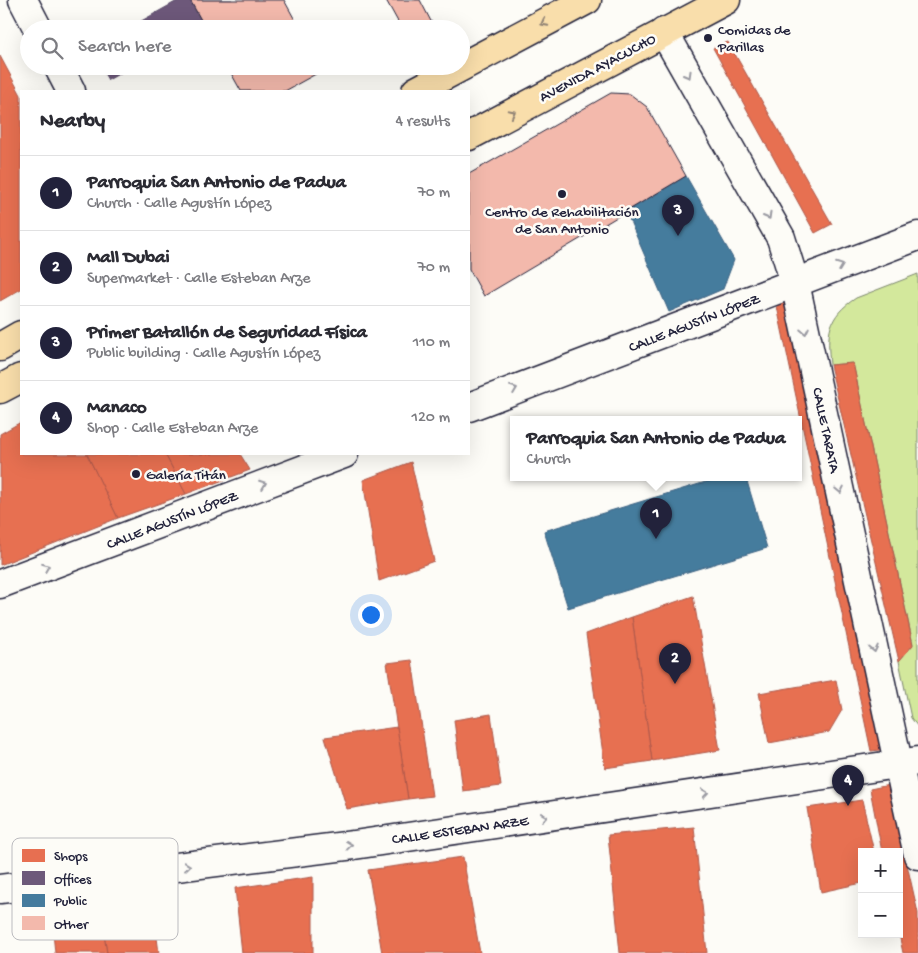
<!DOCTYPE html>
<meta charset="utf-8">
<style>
:root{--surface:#fff;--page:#f7f7f7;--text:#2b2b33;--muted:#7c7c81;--line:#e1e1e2;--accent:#22223b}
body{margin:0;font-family:"Gochi Hand",sans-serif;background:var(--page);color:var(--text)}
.controls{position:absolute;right:15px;bottom:15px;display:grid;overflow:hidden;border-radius:0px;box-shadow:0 5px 20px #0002}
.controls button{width:45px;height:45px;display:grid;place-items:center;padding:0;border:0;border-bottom:1px solid var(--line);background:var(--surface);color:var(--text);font:25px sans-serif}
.you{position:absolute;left:370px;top:614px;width:18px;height:18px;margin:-12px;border:4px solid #fff;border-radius:50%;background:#1a73e8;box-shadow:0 0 0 8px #1a73e833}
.badge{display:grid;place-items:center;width:32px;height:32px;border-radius:50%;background:var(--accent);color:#fff;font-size:16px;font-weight:700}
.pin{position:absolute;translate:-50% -41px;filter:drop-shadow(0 1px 2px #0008)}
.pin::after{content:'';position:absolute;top:26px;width:18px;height:15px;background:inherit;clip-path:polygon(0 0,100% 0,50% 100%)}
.popup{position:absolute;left:510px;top:416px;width:292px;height:65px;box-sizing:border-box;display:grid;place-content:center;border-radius:0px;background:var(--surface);filter:drop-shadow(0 1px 4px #0005);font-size:16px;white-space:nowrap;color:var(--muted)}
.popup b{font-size:19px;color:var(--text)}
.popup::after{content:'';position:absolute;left:50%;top:100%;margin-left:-10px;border:10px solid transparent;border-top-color:var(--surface)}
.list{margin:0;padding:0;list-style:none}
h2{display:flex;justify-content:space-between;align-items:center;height:65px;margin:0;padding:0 20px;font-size:21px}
h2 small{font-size:16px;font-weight:400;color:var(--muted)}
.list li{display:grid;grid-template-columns:32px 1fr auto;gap:15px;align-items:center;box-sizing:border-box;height:75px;padding:0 20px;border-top:1px solid var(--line)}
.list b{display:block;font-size:19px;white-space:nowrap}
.list p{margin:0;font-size:16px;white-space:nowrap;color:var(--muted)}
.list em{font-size:16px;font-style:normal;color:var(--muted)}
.icon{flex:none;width:28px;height:28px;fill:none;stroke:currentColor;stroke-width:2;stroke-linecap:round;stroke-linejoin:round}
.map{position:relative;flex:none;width:918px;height:953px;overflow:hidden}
.search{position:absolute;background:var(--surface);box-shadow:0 5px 20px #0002;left:20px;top:20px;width:450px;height:55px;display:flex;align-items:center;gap:12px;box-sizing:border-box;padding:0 18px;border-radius:28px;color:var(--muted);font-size:19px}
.panel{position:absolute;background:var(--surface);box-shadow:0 5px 20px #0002;left:20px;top:90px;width:450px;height:365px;border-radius:0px}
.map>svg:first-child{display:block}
</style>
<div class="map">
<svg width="918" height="953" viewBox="0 0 918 953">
<rect width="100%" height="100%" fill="#fdfcf7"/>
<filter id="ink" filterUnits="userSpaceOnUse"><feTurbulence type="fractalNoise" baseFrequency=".02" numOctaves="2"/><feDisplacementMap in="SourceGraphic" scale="10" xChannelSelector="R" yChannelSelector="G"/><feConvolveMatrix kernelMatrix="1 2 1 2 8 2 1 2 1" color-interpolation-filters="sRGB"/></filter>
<g filter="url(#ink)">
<path fill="#d3e89c" stroke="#7a856c" d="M 918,274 L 918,727 L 911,718 L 899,661 L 913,644 L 853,363 L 830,365 C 827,333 827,317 856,298 Z"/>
<g fill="#e76f51" stroke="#ac584a">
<path d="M 728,42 L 832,224 L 815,233 L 713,48 Z"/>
<path d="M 0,56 L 21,95 L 21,289 L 0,301 Z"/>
<path d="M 790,290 L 888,749 L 871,751 L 775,297 Z"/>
<path d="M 853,363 L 913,645 L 899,661 L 830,365 Z"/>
<path d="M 21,422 L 21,454 L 87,454 L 118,518 L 0,565 L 0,434 Z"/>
<path d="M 87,454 L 165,454 L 186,494 L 118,518 Z"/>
<path d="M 165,454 L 240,454 L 250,470 L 186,494 Z"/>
<path d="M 411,462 L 434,561 L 379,581 L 363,480 Z"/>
<path d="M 693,596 L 720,750 L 652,761 L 632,617 Z"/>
<path d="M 632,617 L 652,761 L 605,768 L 586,634 Z"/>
<path d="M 412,660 L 432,796 L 408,799 L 387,663 Z"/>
<path d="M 836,680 L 842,710 L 829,732 L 769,743 L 759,693 Z"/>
<path d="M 491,714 L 501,786 L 463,791 L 454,720 Z"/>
<path d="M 397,727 L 408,799 L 347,809 L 325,737 Z"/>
<path d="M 889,785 L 918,913 L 918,953 L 903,953 L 899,934 L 899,852 L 882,852 L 870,789 Z"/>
<path d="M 862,800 L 874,852 L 862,852 L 862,883 L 821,892 L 807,808 Z"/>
<path d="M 694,827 L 707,953 L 620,953 L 608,835 Z"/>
<path d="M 463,857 L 480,953 L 382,953 L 368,870 Z"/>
<path d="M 313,877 L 313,953 L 242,953 L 235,888 Z"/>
<path d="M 152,900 L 159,953 L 107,953 L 99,906 Z"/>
<path d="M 99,906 L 107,953 L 55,953 L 51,913 Z"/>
</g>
<g fill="#6d597a" stroke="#564867">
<path d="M 179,0 L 232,0 L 236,8 L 199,29 L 127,29 Z"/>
<path d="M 100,66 L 133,66 L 108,80 Z"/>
</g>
<g fill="#457b9d" stroke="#3a6080">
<path d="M 686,176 L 734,260 L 723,289 L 669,312 L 626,212 Z"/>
<path d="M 719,478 L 746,478 L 767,548 L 568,608 L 544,531 Z"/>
</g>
<g fill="#f3b9ac" stroke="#22223b">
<path d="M 190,0 L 284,0 L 300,29 L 206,29 Z"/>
<path d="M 386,0 L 420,0 L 435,29 L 402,29 Z"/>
<path d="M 227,66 L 321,66 L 323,70 L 285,91 L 241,91 Z"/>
<path d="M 611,93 L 630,94 L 647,107 L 686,176 L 484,296 L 469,269 L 469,174 Z"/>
</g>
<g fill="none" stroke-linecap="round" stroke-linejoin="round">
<defs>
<g id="minor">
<path d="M 664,32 L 781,238 L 795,283 L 918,855"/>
<path d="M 469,407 L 918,236"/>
<path d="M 0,584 L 344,454"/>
<path d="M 0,889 L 354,845 L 918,761"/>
</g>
<g id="tertiary">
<path d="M 23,0 L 38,29"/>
<path d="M 58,66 L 71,91"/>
</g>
<g id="primary">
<path d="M 416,91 L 587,0"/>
<path d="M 469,136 L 726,0"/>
<path d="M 0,347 L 21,335"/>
<path d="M 0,389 L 21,378"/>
</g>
</defs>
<use href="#minor" stroke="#22223b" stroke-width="31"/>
<use href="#tertiary" stroke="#22223b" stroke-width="31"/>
<use href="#primary" stroke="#22223b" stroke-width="31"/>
<use href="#minor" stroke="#fdfcf7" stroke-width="28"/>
<use href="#tertiary" stroke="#fdfcf7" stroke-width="28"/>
<use href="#primary" stroke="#f9deab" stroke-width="28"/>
</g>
<defs><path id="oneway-chevron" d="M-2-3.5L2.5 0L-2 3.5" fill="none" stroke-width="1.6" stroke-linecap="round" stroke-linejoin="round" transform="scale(1.25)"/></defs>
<g stroke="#8e8073">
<use href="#oneway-chevron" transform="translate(544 23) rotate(152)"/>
<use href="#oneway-chevron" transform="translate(512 113) rotate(-28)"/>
</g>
<g stroke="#9a9aa2">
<use href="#oneway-chevron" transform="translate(688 75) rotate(60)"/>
<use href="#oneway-chevron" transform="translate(768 216) rotate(60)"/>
<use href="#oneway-chevron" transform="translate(840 266) rotate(-21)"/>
<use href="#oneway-chevron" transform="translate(805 331) rotate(78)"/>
<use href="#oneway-chevron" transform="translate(514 389) rotate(-21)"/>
<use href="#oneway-chevron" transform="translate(263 484) rotate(-21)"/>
<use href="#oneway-chevron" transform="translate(840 490) rotate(78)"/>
<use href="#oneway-chevron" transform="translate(46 567) rotate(-21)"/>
<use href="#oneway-chevron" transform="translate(874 649) rotate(78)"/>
<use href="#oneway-chevron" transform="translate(705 793) rotate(-8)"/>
<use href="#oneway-chevron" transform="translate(544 817) rotate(-8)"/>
<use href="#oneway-chevron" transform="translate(349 845) rotate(-7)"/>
<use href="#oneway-chevron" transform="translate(187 866) rotate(-7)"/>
</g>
</g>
<g fill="#22223b" stroke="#fdfcf7" stroke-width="2">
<circle cx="708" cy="38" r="5"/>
<circle cx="562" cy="194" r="5"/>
<circle cx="136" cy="474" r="5"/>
</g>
<g text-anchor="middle" stroke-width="5" stroke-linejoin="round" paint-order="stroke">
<g font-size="15" fill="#22223b" stroke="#fdfcf7" text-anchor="start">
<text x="718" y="34">Comidas de<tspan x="718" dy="17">Parillas</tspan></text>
<text x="562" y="216" text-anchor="middle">Centro de Rehabilitación<tspan x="562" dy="17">de San Antonio</tspan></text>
<text x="146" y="479">Galería Titán</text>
</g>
<g font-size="15" fill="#22223b" stroke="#fdfcf7">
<text transform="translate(597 67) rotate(-28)" y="5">AVENIDA AYACUCHO</text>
<text transform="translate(694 322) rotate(-21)" y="5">CALLE AGUSTÍN LÓPEZ</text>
<text transform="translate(827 430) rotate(78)" y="5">CALLE TARATA</text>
<text transform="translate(172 519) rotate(-21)" y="5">CALLE AGUSTÍN LÓPEZ</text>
<text transform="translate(460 829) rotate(-8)" y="5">CALLE ESTEBAN ARZE</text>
</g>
</g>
<rect x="12" y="838" width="166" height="102" rx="8" fill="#fdfcf7" stroke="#bbbbbf" stroke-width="1"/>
<rect x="22" y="849" width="23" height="13" fill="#e76f51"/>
<rect x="22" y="871" width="23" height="14" fill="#6d597a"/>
<rect x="22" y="894" width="23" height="13" fill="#457b9d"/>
<rect x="22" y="916" width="23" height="14" fill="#f3b9ac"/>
<g font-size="14" fill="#22223b">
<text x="54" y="860">Shops</text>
<text x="54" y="883">Offices</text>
<text x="54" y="905">Public</text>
<text x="54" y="928">Other</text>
</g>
</svg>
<div class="controls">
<button>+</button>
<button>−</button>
</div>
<div class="you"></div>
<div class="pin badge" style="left:656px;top:539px">1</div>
<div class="popup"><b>Parroquia San Antonio de Padua</b>Church</div>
<div class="pin badge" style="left:675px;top:684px">2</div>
<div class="pin badge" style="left:678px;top:236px">3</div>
<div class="pin badge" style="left:848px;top:806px">4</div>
<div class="search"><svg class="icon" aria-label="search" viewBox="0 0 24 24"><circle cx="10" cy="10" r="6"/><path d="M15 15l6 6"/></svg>Search here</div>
<section class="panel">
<h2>Nearby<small>4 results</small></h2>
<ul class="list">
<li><span class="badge">1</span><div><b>Parroquia San Antonio de Padua</b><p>Church · Calle Agustín López</p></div><em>70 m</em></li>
<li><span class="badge">2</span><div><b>Mall Dubai</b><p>Supermarket · Calle Esteban Arze</p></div><em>70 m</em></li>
<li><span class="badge">3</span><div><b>Primer Batallón de Seguridad Física</b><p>Public building · Calle Agustín López</p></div><em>110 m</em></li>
<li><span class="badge">4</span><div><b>Manaco</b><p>Shop · Calle Esteban Arze</p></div><em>120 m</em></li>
</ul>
</section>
</div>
